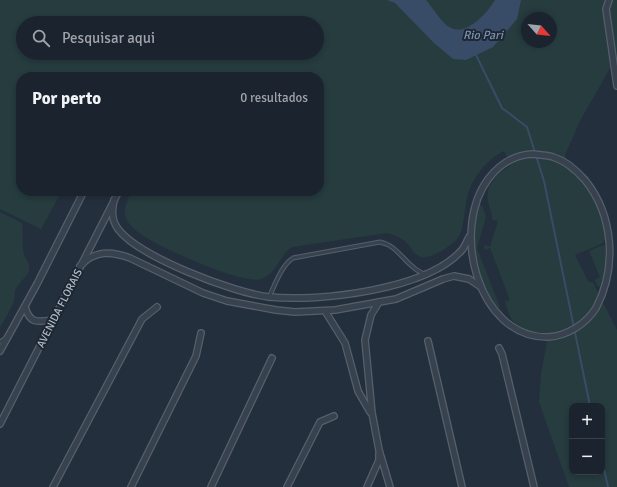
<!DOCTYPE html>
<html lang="pt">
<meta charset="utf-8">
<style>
:root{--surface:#1b232e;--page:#242b36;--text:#f1f3f6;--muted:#a0a4aa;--line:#39404a}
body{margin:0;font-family:Signika,sans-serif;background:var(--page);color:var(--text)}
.controls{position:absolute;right:12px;bottom:12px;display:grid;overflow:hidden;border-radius:8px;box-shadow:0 2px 6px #0003}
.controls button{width:36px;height:36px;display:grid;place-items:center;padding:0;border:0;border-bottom:1px solid var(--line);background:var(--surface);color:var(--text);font:20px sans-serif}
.compass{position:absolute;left:521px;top:12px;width:36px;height:36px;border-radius:50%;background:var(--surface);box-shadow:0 2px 6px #0003;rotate:117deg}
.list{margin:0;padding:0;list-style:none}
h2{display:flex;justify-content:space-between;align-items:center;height:52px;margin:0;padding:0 16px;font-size:17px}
h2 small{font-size:13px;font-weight:400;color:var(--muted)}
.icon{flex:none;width:22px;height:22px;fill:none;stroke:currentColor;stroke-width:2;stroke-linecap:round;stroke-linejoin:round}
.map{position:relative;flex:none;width:617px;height:487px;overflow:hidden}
.search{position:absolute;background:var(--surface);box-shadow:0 2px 6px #0003;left:16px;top:16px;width:308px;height:44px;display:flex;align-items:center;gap:10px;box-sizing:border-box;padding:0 14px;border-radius:22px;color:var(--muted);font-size:15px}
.panel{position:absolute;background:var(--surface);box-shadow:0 2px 6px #0003;left:16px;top:72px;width:308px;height:124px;border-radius:16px}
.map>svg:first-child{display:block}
</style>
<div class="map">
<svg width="617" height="487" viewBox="0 0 617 487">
<rect width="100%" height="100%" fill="#242f3e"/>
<g fill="#263c3f" fill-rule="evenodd">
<path d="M 0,0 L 617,0 L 617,56 L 580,121 L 565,155 L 568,165 L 572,172 L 586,186 L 597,206 L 605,232 L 605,240 L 603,243 L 575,255 L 588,281 L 593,283 L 617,330 L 617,487 L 569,487 L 539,402 L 541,374 L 548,336 L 547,333 C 536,333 519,330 512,320 C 509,315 507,308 505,302 L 510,300 L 490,248 L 485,250 L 484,245 L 490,247 L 498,221 L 492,220 C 493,213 489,208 488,201 C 485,186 497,173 510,166 L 509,160 L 504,151 C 485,160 469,182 466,203 C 464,214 464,226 459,236 C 455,244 430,260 421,257 C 414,255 411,247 406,242 C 400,237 394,235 387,233 L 292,247 C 279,255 278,273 261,279 C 242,285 159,247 142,235 C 135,230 126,223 125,214 C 124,207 129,197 131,191 L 319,191 L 319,77 L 21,77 L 21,191 L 62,191 L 41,229 L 0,209 ZM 527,18 L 551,18 L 551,42 L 527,42 ZM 23,23 L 317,23 L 317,53 L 23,53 ZM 572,406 L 602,406 L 602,472 L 572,472 Z"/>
<path d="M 480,205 L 483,207 L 486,217 L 477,248 L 500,307 L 499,308 C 494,305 491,299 488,294 C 478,276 472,252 474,231 C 474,223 476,215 478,207 Z"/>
<path d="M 0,212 L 22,223 C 24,233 21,243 24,254 C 25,260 31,264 29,271 C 27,277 18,283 15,291 C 14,294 15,297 14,300 C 12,309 4,319 0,328 Z"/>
<path d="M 603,245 L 605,246 C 606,256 606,281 599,287 L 597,285 L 595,280 L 600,277 L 589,251 Z"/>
</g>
<path fill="#394c67" d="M 387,0 L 426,0 C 433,8 442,24 451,28 C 467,36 488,12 495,0 L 521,0 L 517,19 L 493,47 L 466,60 L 453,59 L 434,43 L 395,3 Z"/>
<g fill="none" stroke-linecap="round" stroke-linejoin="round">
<g stroke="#394c67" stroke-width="2">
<path d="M 475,53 L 502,108 L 527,127 L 544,181 L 590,406"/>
<path d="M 602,460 L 608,487"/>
</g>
<defs>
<g id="service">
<path d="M 269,297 C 275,285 281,266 293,258 L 380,242 C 395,245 402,258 413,267 C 416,270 420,272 424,274"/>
<path d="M 0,342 L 6,338"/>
</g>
<g id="minor">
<path d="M 609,0 L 606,9 L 617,86"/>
<path d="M 532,154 C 539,155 547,155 553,157 C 566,161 577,171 585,180 C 614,216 617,268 596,308 C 586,324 567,336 548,337 C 477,338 450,228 489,178 C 500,164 514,155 532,154 Z"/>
<path d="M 114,200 C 112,211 111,219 118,229 C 139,257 234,293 269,297 C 319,302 427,290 462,250 C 465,246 467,241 469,237"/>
<path d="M 80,266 C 95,250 111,251 130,258 L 203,293 L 227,301 L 276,310 L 295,312 L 335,310 L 396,299 L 443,279 L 454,276 L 469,279 L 481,287"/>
<path d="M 379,302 L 371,315 L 365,340 L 372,413 L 379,450 L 390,487"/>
<path d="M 25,307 C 30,324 37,322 53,320"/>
<path d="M 325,311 L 345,343 L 358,391 L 370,412"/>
<path d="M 428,341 L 462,487"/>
<path d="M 499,348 L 502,354 L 534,487"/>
<path d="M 0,351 L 37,284 L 84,191"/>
<path d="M 0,424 L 119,191"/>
<path d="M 53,487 L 142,319 L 157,307"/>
<path d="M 131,487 L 196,356 L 201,333"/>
<path d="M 211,487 L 272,358"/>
<path d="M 287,487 L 320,422 L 334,416"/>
<path d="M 367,487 L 379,460 L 379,454"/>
</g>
</defs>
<use href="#service" stroke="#565f6c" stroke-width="5"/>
<use href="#minor" stroke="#565f6c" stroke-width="8"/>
<use href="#service" stroke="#38414e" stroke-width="3"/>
<use href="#minor" stroke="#38414e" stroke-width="5.5"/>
</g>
<g text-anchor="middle" stroke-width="4" stroke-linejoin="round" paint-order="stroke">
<g font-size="11" fill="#b4bcc9" stroke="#1d2633">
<text transform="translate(59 308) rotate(-63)" y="4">AVENIDA FLORAIS</text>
</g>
<g font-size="12" font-style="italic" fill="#7c92b1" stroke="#1d2633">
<text x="483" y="39">Rio Pari</text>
</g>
</g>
</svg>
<div class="controls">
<button>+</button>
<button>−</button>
</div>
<svg class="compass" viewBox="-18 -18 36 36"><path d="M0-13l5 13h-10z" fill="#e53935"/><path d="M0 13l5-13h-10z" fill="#a0a4aa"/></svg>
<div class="search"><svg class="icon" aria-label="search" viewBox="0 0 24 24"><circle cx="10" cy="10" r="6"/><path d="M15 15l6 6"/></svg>Pesquisar aqui</div>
<section class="panel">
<h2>Por perto<small>0 resultados</small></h2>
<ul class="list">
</ul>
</section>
</div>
